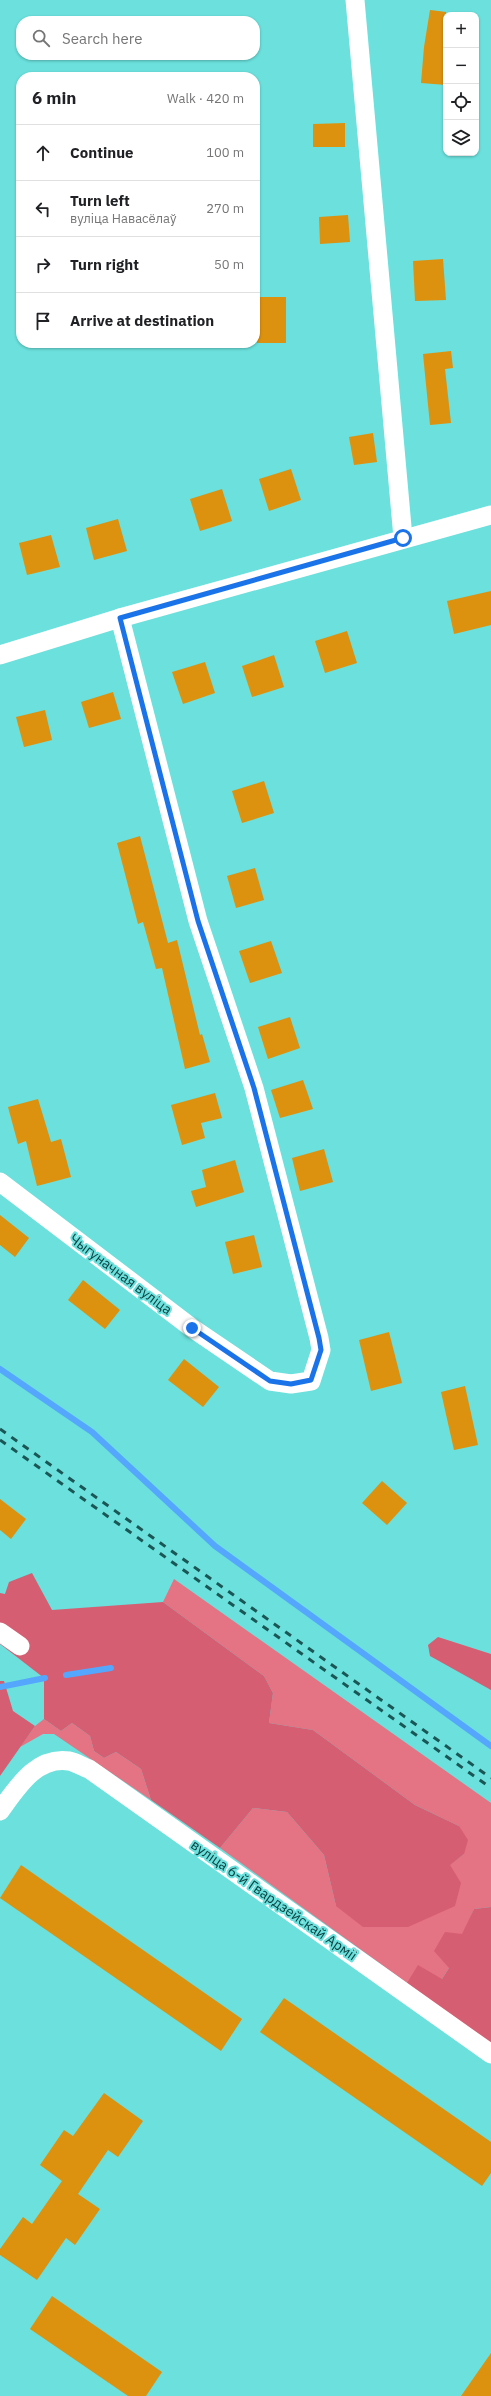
<!DOCTYPE html>
<meta charset="utf-8">
<style>
:root{--surface:#fff;--page:#f2f2f2;--text:#202124;--muted:#757577;--line:#e0e0e0}
body{margin:0;font-family:"IBM Plex Sans",sans-serif;background:var(--page);color:var(--text)}
.controls{position:absolute;right:12px;top:12px;display:grid;overflow:hidden;border-radius:8px;box-shadow:0 1px 3px #0004}
.controls button{width:36px;height:36px;display:grid;place-items:center;padding:0;border:0;border-bottom:1px solid var(--line);background:var(--surface);color:var(--text);font:20px sans-serif}
.stop{position:absolute;width:12px;height:12px;margin:-9px;border:3px solid #1a73e8;border-radius:50%;background:#fff}
.stop.end{background:#1a73e8;border-color:#fff;box-shadow:0 1px 4px #0008}
.list{margin:0;padding:0;list-style:none}
h2{display:flex;justify-content:space-between;align-items:center;height:52px;margin:0;padding:0 16px;font-size:17px}
h2 small{font-size:13px;font-weight:400;color:var(--muted)}
.list li{display:grid;grid-template-columns:26px 1fr auto;gap:12px;align-items:center;box-sizing:border-box;height:56px;padding:0 16px;border-top:1px solid var(--line)}
.list b{display:block;font-size:15px;white-space:nowrap}
.list p{margin:0;font-size:13px;white-space:nowrap;color:var(--muted)}
.list em{font-size:13px;font-style:normal;color:var(--muted)}
.icon{flex:none;width:22px;height:22px;fill:none;stroke:currentColor;stroke-width:2;stroke-linecap:round;stroke-linejoin:round}
.map{position:relative;flex:none;width:491px;height:2396px;overflow:hidden}
.search{position:absolute;background:var(--surface);box-shadow:0 1px 3px #0004;left:16px;top:16px;width:244px;height:44px;display:flex;align-items:center;gap:10px;box-sizing:border-box;padding:0 14px;border-radius:16px;color:var(--muted);font-size:15px}
.panel{position:absolute;background:var(--surface);box-shadow:0 1px 3px #0004;left:16px;top:72px;width:244px;height:276px;border-radius:16px}
.map>svg:first-child{display:block}
</style>
<div class="map">
<svg width="491" height="2396" viewBox="0 0 491 2396">
<rect width="100%" height="100%" fill="#6be0dc"/>
<g fill="#e47384">
<path d="M 174,1579 L 491,1803 L 491,1907 L 474,1909 L 449,1968 L 442,1979 L 407,1983 L 220,1848 L 253,1808 L 287,1812 L 324,1855 L 336,1906 L 449,1865 L 464,1854 L 459,1826 L 415,1805 L 313,1730 L 269,1723 L 273,1693 L 264,1676 L 163,1602 Z"/>
<path d="M 44,1719 L 61,1731 L 72,1723 L 90,1736 L 94,1751 L 104,1758 L 116,1752 L 141,1769 L 151,1800 L 54,1734 L 43,1734 L 20,1747 L 35,1726 Z"/>
</g>
<g fill="#d55e72">
<path d="M 32,1573 L 52,1610 L 163,1602 L 264,1676 L 273,1693 L 269,1723 L 313,1730 L 415,1805 L 459,1826 L 468,1840 L 464,1854 L 450,1865 L 461,1883 L 455,1906 L 408,1927 L 363,1927 L 336,1906 L 324,1855 L 287,1812 L 253,1808 L 220,1848 L 151,1800 L 141,1769 L 116,1752 L 104,1758 L 94,1751 L 90,1736 L 72,1723 L 61,1731 L 44,1719 L 44,1678 L 0,1644 L 0,1593 L 5,1594 L 9,1582 Z"/>
<path d="M 438,1637 L 491,1654 L 491,1690 L 430,1656 L 428,1645 Z"/>
<path d="M 0,1681 L 4,1681 L 13,1711 L 35,1726 L 0,1776 Z"/>
<path d="M 491,1907 L 491,2045 L 407,1983 L 418,1965 L 442,1979 L 449,1968 L 434,1951 L 445,1932 L 462,1934 L 474,1909 Z"/>
</g>
<g fill="none" stroke-linecap="round" stroke-linejoin="round">
<g stroke="#55a6fd" stroke-width="6">
<path d="M 0,1369 L 92,1432 L 215,1546 L 491,1746"/>
<path d="M 66,1675 L 111,1668"/>
<path d="M 0,1687 L 45,1678"/>
</g>
</g>
<g fill="#dc910f">
<path d="M 430,10 L 446,12 L 446,85 L 421,83 L 424,47 Z"/>
<path d="M 345,123 L 345,147 L 313,147 L 313,124 Z"/>
<path d="M 348,215 L 350,242 L 320,244 L 319,217 Z"/>
<path d="M 443,259 L 446,300 L 415,301 L 413,261 Z"/>
<rect x="257" y="297" width="29" height="46"/>
<path d="M 451,351 L 453,368 L 445,369 L 451,423 L 430,425 L 423,354 Z"/>
<path d="M 373,433 L 377,462 L 354,465 L 349,437 Z"/>
<path d="M 291,469 L 301,500 L 269,511 L 259,479 Z"/>
<path d="M 222,489 L 232,521 L 200,531 L 190,499 Z"/>
<path d="M 118,519 L 127,551 L 94,560 L 86,528 Z"/>
<path d="M 51,535 L 60,567 L 27,575 L 19,543 Z"/>
<path d="M 491,591 L 491,625 L 454,634 L 447,601 Z"/>
<path d="M 347,631 L 357,663 L 325,673 L 315,641 Z"/>
<path d="M 274,655 L 284,687 L 252,697 L 242,666 Z"/>
<path d="M 205,662 L 215,693 L 183,704 L 172,672 Z"/>
<path d="M 113,692 L 121,719 L 89,728 L 81,702 Z"/>
<path d="M 45,710 L 52,740 L 24,747 L 16,717 Z"/>
<path d="M 264,781 L 274,813 L 242,823 L 232,791 Z"/>
<path d="M 140,836 L 168,943 L 177,940 L 200,1035 L 202,1034 L 210,1062 L 185,1069 L 162,968 L 156,969 L 143,922 L 138,924 L 117,843 Z"/>
<path d="M 255,868 L 264,900 L 236,908 L 227,876 Z"/>
<path d="M 271,941 L 282,973 L 250,983 L 239,951 Z"/>
<path d="M 290,1017 L 300,1048 L 268,1059 L 258,1027 Z"/>
<path d="M 303,1080 L 313,1109 L 280,1118 L 271,1090 Z"/>
<path d="M 215,1093 L 222,1118 L 201,1123 L 205,1138 L 182,1145 L 171,1105 Z"/>
<path d="M 38,1099 L 51,1142 L 61,1139 L 71,1177 L 37,1186 L 26,1141 L 18,1144 L 8,1107 Z"/>
<path d="M 324,1149 L 333,1182 L 300,1191 L 292,1158 Z"/>
<path d="M 235,1160 L 244,1192 L 196,1207 L 191,1191 L 206,1187 L 202,1170 Z"/>
<path d="M 0,1215 L 29,1238 L 15,1257 L 0,1245 Z"/>
<path d="M 254,1235 L 262,1267 L 233,1274 L 225,1242 Z"/>
<path d="M 83,1280 L 120,1310 L 105,1329 L 68,1300 Z"/>
<path d="M 389,1332 L 402,1383 L 371,1391 L 359,1340 Z"/>
<path d="M 184,1359 L 219,1387 L 203,1407 L 168,1380 Z"/>
<path d="M 465,1386 L 478,1445 L 454,1450 L 441,1392 Z"/>
<path d="M 382,1481 L 407,1503 L 387,1525 L 362,1503 Z"/>
<path d="M 0,1499 L 26,1519 L 11,1539 L 0,1530 Z"/>
<path d="M 21,1865 L 242,2019 L 221,2051 L 0,1898 Z"/>
<path d="M 284,1998 L 491,2142 L 491,2173 L 482,2186 L 260,2032 Z"/>
<path d="M 104,2093 L 143,2121 L 118,2157 L 108,2150 L 78,2194 L 100,2209 L 75,2245 L 66,2238 L 37,2280 L 0,2255 L 0,2249 L 23,2217 L 32,2224 L 62,2181 L 40,2165 L 64,2130 L 73,2136 Z"/>
<path d="M 52,2296 L 162,2372 L 146,2396 L 128,2396 L 30,2329 Z"/>
<path d="M 491,2353 L 491,2396 L 461,2396 Z"/>
</g>
<g fill="none" stroke-linecap="round" stroke-linejoin="round">
<g stroke="#fff" stroke-width="19">
<path d="M 355,0 L 403,538"/>
<path d="M 0,655 L 120,618 L 491,515"/>
<path d="M 0,1182 L 192,1328 L 270,1381 L 291,1384 L 311,1381 L 321,1350 L 319,1338 L 254,1088 L 198,921 L 120,618"/>
<path d="M 0,1632 L 20,1646"/>
<path d="M 0,1811 C 17,1788 36,1756 69,1761 C 75,1762 83,1767 89,1769 L 491,2054"/>
</g>
<g stroke="#1a5655" stroke-width="3" stroke-dasharray="7 7" stroke-linecap="butt">
<path d="M 0,1429 L 491,1778"/>
<path d="M 0,1440 L 491,1788"/>
</g>
</g>
<g fill="none" stroke-linecap="round" stroke-linejoin="round">
<path stroke="#1a73e8" stroke-width="5" d="M 192,1328 L 270,1381 L 291,1384 L 311,1380 L 321,1350 L 319,1338 L 254,1088 L 198,921 L 120,618 L 403,538"/>
</g>
<g text-anchor="middle" stroke-width="4" stroke-linejoin="round" paint-order="stroke">
<g font-size="14" fill="#0e4241" stroke="#6be0dc">
<text transform="translate(121 1274) rotate(37)" y="5">Чыгуначная вуліца</text>
<text transform="translate(274 1900) rotate(35)" y="5">вуліца 6-й Гвардзейскай Арміі</text>
</g>
</g>
</svg>
<div class="controls">
<button>+</button>
<button>−</button>
<button><svg class="icon" aria-label="locate" viewBox="0 0 24 24"><circle cx="12" cy="12" r="6"/><path d="M12 2v4M12 18v4M2 12h4M18 12h4"/></svg></button>
<button><svg class="icon" aria-label="layers" viewBox="0 0 24 24"><path d="M12 4l9 5-9 5-9-5zM3 14l9 5 9-5"/></svg></button>
</div>
<div class="stop" style="left:403px;top:538px"></div>
<div class="stop end" style="left:192px;top:1328px"></div>
<div class="search"><svg class="icon" aria-label="search" viewBox="0 0 24 24"><circle cx="10" cy="10" r="6"/><path d="M15 15l6 6"/></svg>Search here</div>
<section class="panel">
<h2>6 min<small>Walk · 420 m</small></h2>
<ul class="list">
<li><svg class="icon" aria-label="ahead" viewBox="0 0 24 24"><path d="M12 20V5M6 11l6-6 6 6"/></svg><div><b>Continue</b></div><em>100 m</em></li>
<li><svg class="icon" aria-label="left" viewBox="0 0 24 24"><path d="M17 20v-9H6M10 6l-5 5 5 5"/></svg><div><b>Turn left</b><p>вуліца Навасёлаў</p></div><em>270 m</em></li>
<li><svg class="icon" aria-label="right" viewBox="0 0 24 24"><path d="M7 20v-9h11M14 6l5 5-5 5"/></svg><div><b>Turn right</b></div><em>50 m</em></li>
<li><svg class="icon" aria-label="arrive" viewBox="0 0 24 24"><path d="M6 21V4h12l-3 4 3 4H6"/></svg><div><b>Arrive at destination</b></div></li>
</ul>
</section>
</div>
